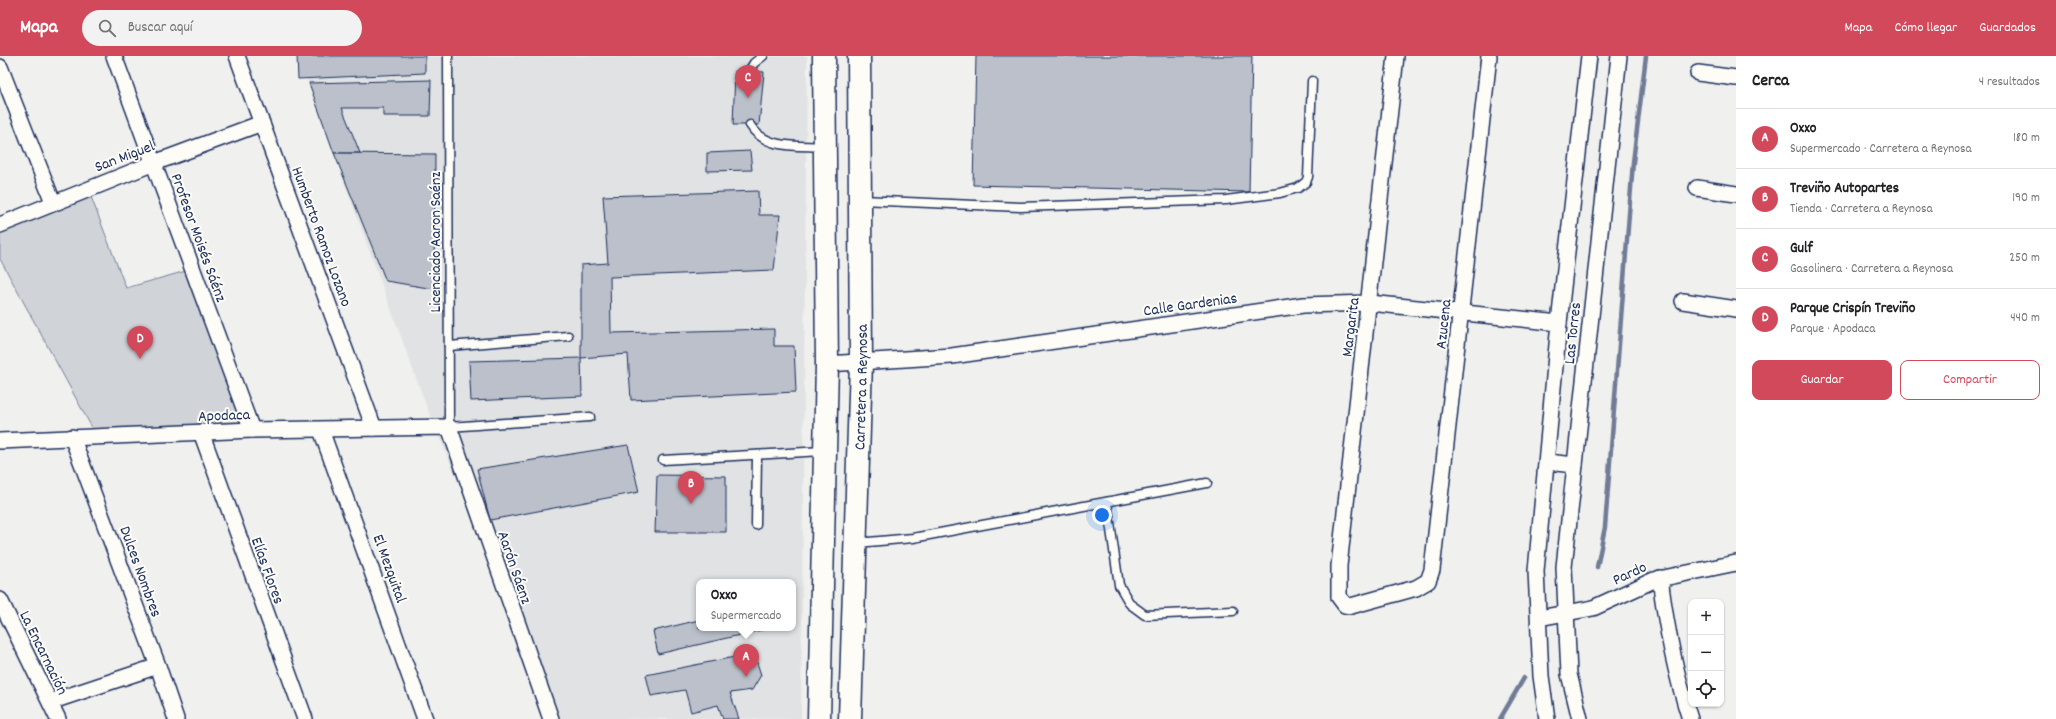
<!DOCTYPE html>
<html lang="es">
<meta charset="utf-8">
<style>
:root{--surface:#fff;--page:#f2f2f2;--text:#202124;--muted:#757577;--line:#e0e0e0;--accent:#d1495b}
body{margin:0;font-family:Dekko,sans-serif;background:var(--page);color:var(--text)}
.controls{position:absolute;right:12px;bottom:12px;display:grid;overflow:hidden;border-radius:8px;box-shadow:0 1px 3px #0004}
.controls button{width:36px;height:36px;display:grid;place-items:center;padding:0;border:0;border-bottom:1px solid var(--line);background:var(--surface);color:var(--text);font:20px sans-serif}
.you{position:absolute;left:1102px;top:459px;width:14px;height:14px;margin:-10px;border:3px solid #fff;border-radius:50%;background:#1a73e8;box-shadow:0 0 0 6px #1a73e833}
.badge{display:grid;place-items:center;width:26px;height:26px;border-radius:50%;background:var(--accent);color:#fff;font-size:13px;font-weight:700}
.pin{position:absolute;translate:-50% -33px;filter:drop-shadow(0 1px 2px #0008)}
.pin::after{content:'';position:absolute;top:21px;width:14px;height:12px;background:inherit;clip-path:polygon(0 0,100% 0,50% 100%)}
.popup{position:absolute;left:696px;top:523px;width:100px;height:52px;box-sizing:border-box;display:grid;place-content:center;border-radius:8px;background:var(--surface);filter:drop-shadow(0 1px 3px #0005);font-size:13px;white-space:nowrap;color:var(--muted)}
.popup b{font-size:15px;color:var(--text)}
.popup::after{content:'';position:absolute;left:50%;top:100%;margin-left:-8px;border:8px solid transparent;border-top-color:var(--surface)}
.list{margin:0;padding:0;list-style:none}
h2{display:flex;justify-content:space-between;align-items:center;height:52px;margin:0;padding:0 16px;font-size:17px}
h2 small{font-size:13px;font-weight:400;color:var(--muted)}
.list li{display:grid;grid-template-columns:26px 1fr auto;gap:12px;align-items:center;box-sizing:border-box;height:60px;padding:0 16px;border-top:1px solid var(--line)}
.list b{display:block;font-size:15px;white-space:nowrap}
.list p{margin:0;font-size:13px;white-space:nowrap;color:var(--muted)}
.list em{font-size:13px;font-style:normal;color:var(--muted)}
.actions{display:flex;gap:8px;padding:12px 16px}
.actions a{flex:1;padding:9px 0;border:1px solid var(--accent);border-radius:8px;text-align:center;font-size:14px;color:var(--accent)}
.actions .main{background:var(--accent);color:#fff}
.icon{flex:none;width:22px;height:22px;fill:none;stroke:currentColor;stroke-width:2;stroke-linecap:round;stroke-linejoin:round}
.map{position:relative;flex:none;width:1736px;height:663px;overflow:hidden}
header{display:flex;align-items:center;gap:24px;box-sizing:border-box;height:56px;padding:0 20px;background:var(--accent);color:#fff}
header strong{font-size:19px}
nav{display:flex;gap:22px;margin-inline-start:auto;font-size:14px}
.search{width:280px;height:36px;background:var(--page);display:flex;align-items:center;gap:10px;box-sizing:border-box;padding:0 14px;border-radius:22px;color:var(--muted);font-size:15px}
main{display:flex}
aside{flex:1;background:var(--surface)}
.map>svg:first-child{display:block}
</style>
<header>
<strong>Mapa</strong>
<div class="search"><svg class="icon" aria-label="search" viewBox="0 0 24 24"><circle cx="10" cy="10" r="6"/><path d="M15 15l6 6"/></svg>Buscar aquí</div>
<nav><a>Mapa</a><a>Cómo llegar</a><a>Guardados</a></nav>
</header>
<main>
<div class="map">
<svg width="1736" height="663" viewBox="0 0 1736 663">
<rect width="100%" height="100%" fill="#f0f0ee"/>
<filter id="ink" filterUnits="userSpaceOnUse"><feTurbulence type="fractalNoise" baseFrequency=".025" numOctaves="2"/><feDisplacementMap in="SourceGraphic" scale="8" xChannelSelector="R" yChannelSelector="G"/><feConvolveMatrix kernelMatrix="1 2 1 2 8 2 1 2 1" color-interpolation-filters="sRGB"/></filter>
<g filter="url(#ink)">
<path fill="#e0e2e3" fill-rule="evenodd" d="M 298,0 L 807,0 L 801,663 L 557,663 L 426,349 ZM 699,526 L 793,526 L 793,572 L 699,572 Z"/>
<path fill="#d0d3d8" stroke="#76819b" d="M 88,133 L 126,232 L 193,213 L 252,374 L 97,381 L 0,203 L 0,169 Z"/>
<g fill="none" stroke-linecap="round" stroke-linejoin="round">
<g stroke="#6f7b97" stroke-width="4.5">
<path d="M 1597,511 L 1605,471 L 1633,106 L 1646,0"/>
<path d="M 1500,663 L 1524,622"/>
</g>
</g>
<g fill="#bbc0ca" stroke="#1b2f5e">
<path d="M 297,0 L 425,0 L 425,17 L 298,23 Z"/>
<path d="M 976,0 L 1252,0 L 1249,136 L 973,129 Z"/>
<path d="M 735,15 L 764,16 L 759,69 L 733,69 Z"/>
<path d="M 431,24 L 430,60 L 383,60 L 383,52 L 342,52 L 360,97 L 334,97 L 309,27 Z"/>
<path d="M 750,95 L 752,114 L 707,115 L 707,97 Z"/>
<path d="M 334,97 L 435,98 L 434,233 L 386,225 Z"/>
<path d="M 758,135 L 759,159 L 780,159 L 774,214 L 610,221 L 611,277 L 774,273 L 774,290 L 794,290 L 796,336 L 631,344 L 628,298 L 581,302 L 581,209 L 608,207 L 603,140 Z"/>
<path d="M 581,302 L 582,340 L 471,345 L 469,305 Z"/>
<path d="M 628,389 L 639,436 L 490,464 L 477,413 Z"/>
<path d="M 657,419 L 726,420 L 726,476 L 655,476 Z"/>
<path d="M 699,564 L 699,572 L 770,572 L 658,598 L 653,575 Z"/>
<path d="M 754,597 L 761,619 L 752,634 L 730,637 L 739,663 L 723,663 L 718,649 L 691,656 L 685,634 L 651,640 L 646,619 Z"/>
</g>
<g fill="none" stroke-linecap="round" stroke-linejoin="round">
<defs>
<g id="service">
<path d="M 448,0 L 449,371 L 590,361"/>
<path d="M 749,15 L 754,7 L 763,0"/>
<path d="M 750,69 C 765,94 798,89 824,91"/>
<path d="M 861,144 L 1020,151 L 1226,144 L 1280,137 L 1298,132 L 1306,126 L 1308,121 L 1312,25"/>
<path d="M 449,290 L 568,280"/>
<path d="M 663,404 L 823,395"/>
<path d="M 1107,446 L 1119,529 L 1130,548 L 1145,559 L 1233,555"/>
<path d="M 756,469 L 757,399"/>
<path d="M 857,487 L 913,482 L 1207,427"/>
</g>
<g id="minor">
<path d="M 114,0 L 252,374"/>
<path d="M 237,0 L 374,372"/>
<path d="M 1396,0 L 1339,510 L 1339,541 L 1345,549 L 1351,550 L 1416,532 L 1428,525 L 1432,514 L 1489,0"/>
<path d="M 0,11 L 53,146"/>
<path d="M 1698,17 L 1736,22"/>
<path d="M 1697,132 L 1736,138"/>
<path d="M 0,169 L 154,107 L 262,67"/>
<path d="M 1683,245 L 1736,253"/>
<path d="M 827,308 L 952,300 L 1303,249 L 1370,247 L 1559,267"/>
<path d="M 321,374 L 425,663"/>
<path d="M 201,376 L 305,663"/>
<path d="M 72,381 L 158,610 L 176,663"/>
<path d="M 0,385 L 252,374 L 449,371 L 551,663"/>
<path d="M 1547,406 L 1575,409"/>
<path d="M 1660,522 C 1666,570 1675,617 1690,663"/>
<path d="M 0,544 L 58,663"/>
<path d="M 1539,562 L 1593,552 L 1654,524 L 1736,507"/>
<path d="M 50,646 L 158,610"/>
<path d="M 1547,663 L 1541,620 L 1536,515 L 1559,267 L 1589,0"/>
<path d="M 1580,663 L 1569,618 L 1564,511 L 1619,0"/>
</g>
<g id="primary">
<path d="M 819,663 L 827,308 L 824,0"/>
<path id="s1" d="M 850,663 L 861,306 L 859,0"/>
</g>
</defs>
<use href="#service" stroke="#1b2f5e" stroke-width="11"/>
<use href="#minor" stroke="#1b2f5e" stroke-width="18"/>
<use href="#primary" stroke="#1b2f5e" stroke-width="25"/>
<use href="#service" stroke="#fdfcf7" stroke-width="8"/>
<use href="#minor" stroke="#fdfcf7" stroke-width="15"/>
<use href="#primary" stroke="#fdfcf7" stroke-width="22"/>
</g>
</g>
<g text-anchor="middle" stroke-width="4" stroke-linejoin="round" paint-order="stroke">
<g font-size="16" fill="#1b2f5e" stroke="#fdfcf7">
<text transform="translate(124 99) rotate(-21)" y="6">San Miguel</text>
<text transform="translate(323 180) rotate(70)" y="6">Humberto Ramoz Lozano</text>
<text transform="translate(200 181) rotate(70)" y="6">Profesor Moisés Sáénz</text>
<text transform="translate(434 186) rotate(-90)" y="6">Licenciado Aaron Saénz</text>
<text transform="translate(1190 247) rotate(-8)" y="6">Calle Gardenias</text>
<text transform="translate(1442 268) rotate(-84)" y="6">Azucena</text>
<text transform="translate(1349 271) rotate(-83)" y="6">Margarita</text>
<text transform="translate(1571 277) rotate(-84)" y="6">Las Torres</text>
<text dy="6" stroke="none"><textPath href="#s1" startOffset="332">Carretera a Reynosa</textPath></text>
<text transform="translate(224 358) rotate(-2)" y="6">Apodaca</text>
<text transform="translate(516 511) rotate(71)" y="6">Aarón Sáenz</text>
<text transform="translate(391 512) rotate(70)" y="6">El Mezquital</text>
<text transform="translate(269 514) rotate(70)" y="6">Elías Flores</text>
<text transform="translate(142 515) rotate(70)" y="6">Dulces Nombres</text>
<text transform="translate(1629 516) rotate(-25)" y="6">Pardo</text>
<text transform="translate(45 596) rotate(64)" y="6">La Encarnación</text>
</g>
</g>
</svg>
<div class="controls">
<button>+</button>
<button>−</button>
<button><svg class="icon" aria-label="locate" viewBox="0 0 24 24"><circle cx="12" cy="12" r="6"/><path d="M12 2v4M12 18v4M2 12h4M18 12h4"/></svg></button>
</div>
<div class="you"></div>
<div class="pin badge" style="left:746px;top:621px">A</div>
<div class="popup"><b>Oxxo</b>Supermercado</div>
<div class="pin badge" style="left:691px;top:448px">B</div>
<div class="pin badge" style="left:748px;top:42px">C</div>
<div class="pin badge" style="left:140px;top:303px">D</div>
</div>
<aside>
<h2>Cerca<small>4 resultados</small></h2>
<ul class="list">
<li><span class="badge">A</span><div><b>Oxxo</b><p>Supermercado · Carretera a Reynosa</p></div><em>180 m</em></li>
<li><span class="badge">B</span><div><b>Treviño Autopartes</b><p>Tienda · Carretera a Reynosa</p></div><em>190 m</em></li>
<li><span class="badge">C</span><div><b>Gulf</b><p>Gasolinera · Carretera a Reynosa</p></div><em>250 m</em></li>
<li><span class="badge">D</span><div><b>Parque Crispín Treviño</b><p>Parque · Apodaca</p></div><em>440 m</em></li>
</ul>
<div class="actions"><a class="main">Guardar</a><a>Compartir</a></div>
</aside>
</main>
